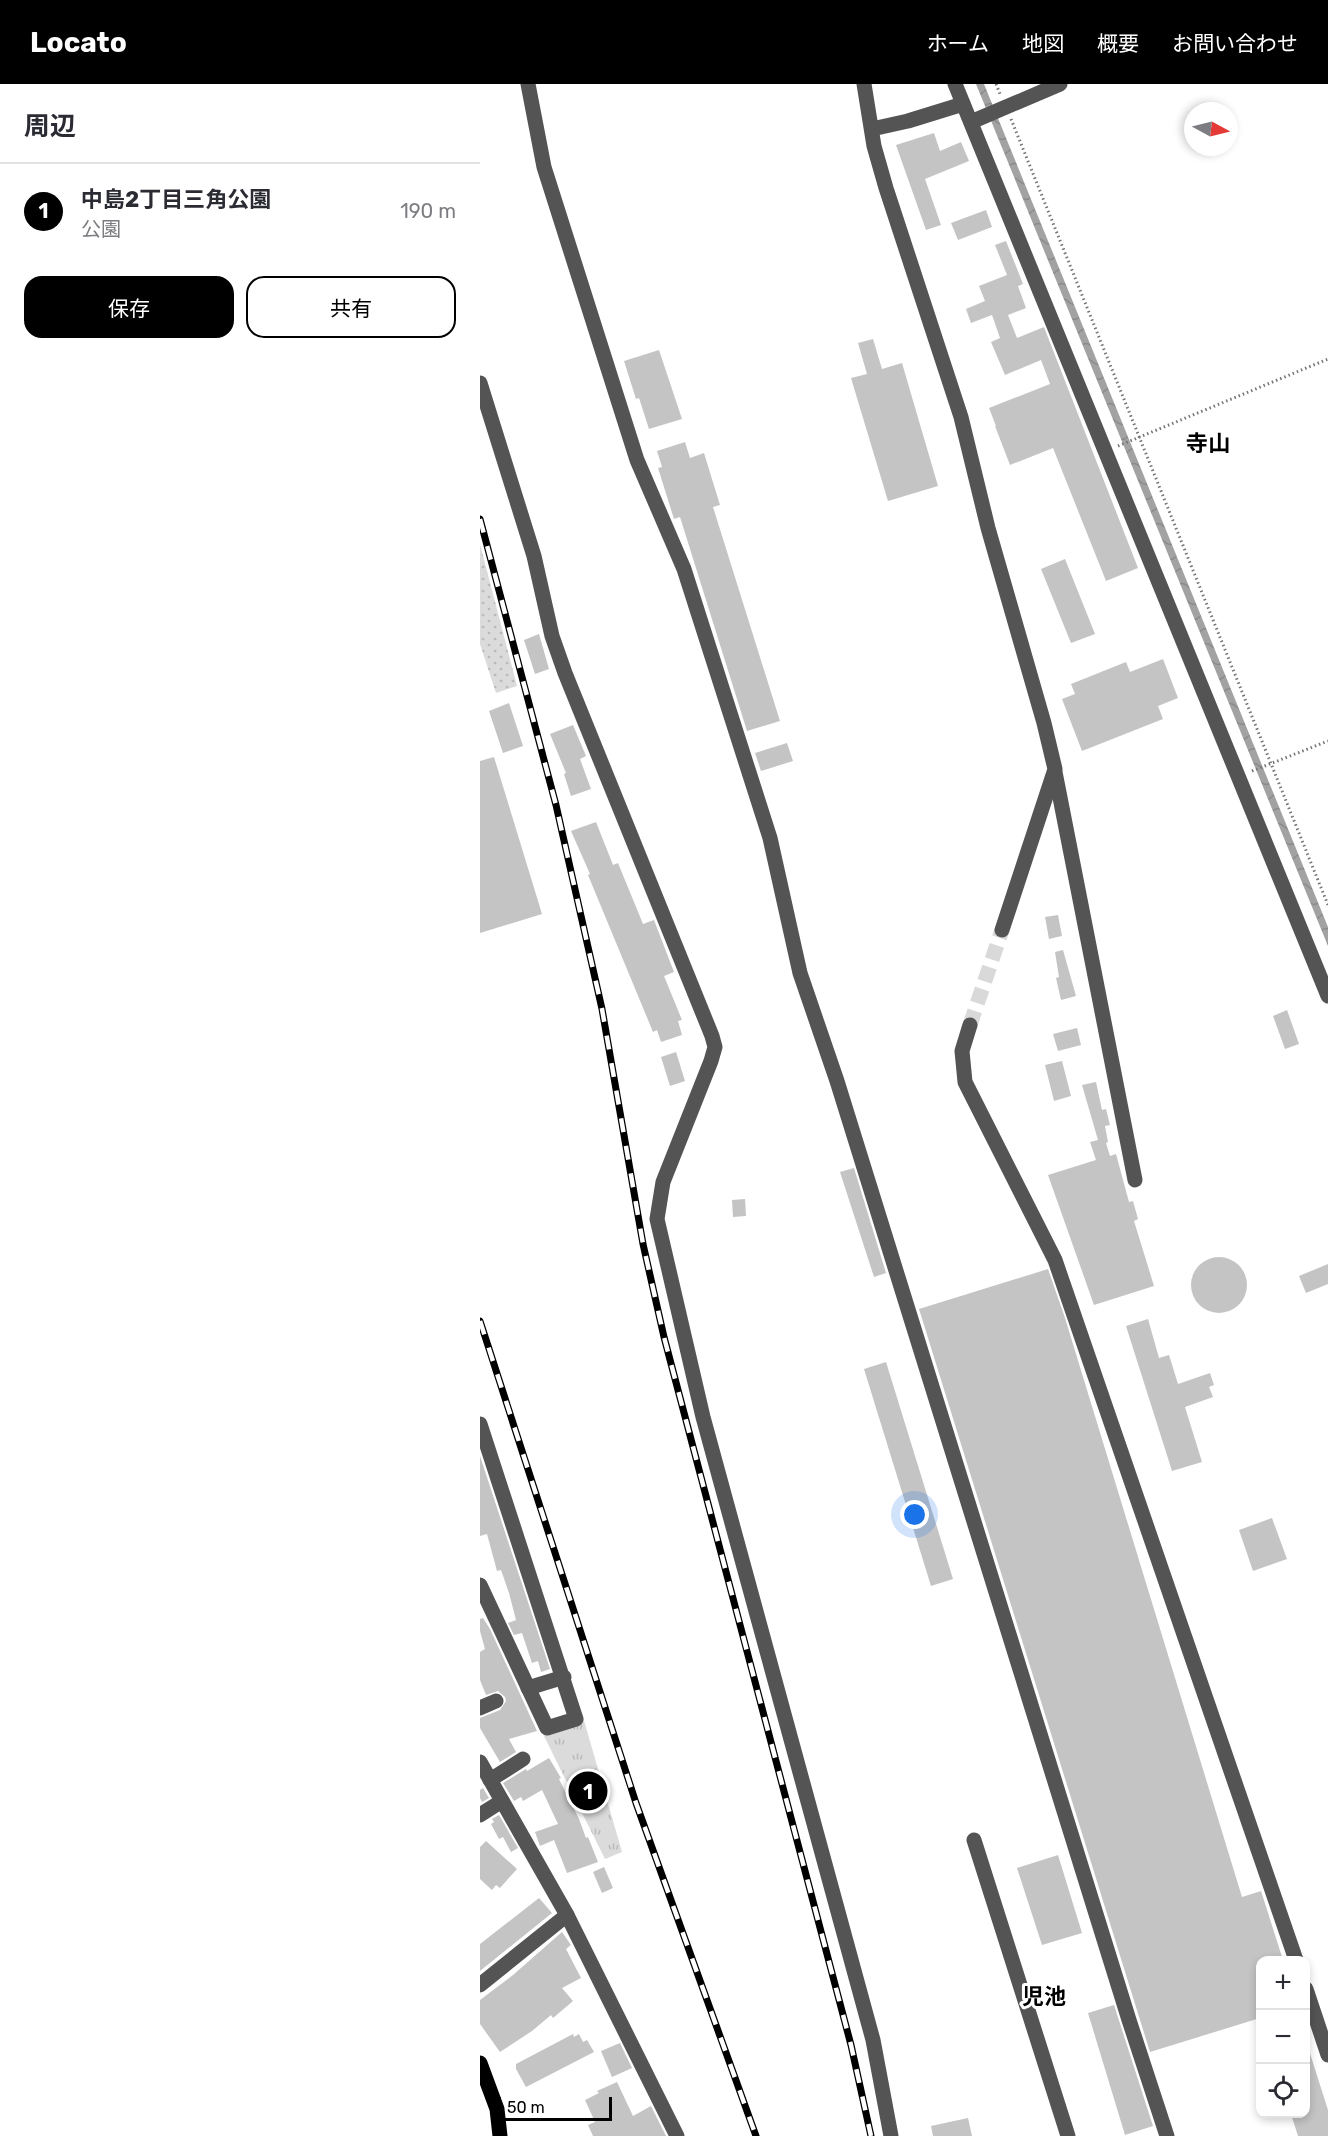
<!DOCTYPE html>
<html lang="ja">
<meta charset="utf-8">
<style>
:root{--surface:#fff;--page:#f2f2f3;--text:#2b2b33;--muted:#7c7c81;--line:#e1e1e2;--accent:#000}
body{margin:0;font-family:Rubik,"Noto Sans JP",sans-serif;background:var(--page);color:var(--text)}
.controls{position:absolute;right:18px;bottom:18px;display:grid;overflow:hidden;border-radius:12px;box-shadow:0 3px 9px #0003}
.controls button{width:54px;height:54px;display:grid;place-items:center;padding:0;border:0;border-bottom:2px solid var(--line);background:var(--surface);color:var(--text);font:30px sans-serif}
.compass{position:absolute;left:704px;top:18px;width:54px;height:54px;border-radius:50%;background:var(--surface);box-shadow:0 3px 9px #0003;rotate:97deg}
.scale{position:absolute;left:18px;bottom:15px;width:114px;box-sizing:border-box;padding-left:6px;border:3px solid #000;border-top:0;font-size:16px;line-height:21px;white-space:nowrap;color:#000;-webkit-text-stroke:4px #fff;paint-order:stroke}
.you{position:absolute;left:435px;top:1431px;width:21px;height:21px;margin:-15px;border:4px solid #fff;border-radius:50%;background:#1a73e8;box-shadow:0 0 0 9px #1a73e833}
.badge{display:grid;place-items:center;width:39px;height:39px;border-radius:50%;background:var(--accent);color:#fff;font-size:20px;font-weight:700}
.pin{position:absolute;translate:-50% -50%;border:3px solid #fff;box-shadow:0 2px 6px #0006}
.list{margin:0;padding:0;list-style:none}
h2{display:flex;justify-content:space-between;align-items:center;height:78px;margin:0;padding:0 24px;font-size:26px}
h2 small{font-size:20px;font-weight:400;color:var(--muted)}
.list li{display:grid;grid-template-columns:39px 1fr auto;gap:18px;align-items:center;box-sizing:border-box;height:96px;padding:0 24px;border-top:2px solid var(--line)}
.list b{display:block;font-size:22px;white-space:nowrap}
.list p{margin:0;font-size:20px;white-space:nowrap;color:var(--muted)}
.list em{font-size:20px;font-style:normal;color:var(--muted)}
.actions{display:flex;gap:12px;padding:18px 24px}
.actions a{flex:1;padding:14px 0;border:2px solid var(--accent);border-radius:18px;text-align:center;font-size:21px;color:var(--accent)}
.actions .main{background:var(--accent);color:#fff}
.icon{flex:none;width:33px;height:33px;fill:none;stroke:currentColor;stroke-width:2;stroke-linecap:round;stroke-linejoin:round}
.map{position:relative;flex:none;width:848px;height:2052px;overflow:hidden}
header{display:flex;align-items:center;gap:36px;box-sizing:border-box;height:84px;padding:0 30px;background:var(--accent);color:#fff}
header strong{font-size:28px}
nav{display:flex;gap:33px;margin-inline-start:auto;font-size:21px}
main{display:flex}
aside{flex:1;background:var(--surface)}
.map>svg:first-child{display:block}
</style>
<header>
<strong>Locato</strong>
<nav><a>ホーム</a><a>地図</a><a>概要</a><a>お問い合わせ</a></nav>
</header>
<main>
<aside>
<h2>周辺<small></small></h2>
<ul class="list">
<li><span class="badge">1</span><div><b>中島2丁目三角公園</b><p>公園</p></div><em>190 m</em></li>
</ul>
<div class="actions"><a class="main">保存</a><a>共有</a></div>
</aside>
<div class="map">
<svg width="848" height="2052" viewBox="0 0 848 2052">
<defs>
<pattern id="grass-dots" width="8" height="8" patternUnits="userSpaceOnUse" patternTransform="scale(1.5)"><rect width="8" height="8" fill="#dbdbdb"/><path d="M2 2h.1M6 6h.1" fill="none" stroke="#bababa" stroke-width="1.8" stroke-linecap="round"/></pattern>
<pattern id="park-tufts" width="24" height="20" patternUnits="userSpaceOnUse" patternTransform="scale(1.5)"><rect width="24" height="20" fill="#dbdbdb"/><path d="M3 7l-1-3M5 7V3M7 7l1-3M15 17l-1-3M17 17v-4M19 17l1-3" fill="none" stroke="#bababa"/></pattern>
<pattern id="water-waves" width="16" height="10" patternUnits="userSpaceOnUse" patternTransform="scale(1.5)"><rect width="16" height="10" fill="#a2a2a2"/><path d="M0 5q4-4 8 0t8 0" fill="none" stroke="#8a8a8a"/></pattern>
</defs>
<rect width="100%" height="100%" fill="#fff"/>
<path fill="url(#grass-dots)" d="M 0,460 L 37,602 L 16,609 L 0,560 Z"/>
<path fill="url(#park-tufts)" d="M 103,1633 L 142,1768 L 125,1775 L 61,1646 Z"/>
<path fill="url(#water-waves)" d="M 496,0 L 504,0 L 848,843 L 848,862 Z"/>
<g fill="#c4c4c4">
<path d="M 454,49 L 460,67 L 481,58 L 489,77 L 445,95 L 461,141 L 446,146 L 416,61 Z"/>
<path d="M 506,126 L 512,143 L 478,156 L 471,139 Z"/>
<path d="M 526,157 L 543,200 L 538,202 L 546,224 L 528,231 L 537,254 L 564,243 L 658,484 L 626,497 L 573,364 L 530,381 L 515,342 L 516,342 L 509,324 L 570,300 L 561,276 L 525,291 L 511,258 L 520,254 L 512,231 L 491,239 L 486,225 L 505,217 L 499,202 L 527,191 L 515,161 Z"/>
<path d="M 393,255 L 402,285 L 422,279 L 458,402 L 408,417 L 371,294 L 387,290 L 378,259 Z"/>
<path d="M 179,266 L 202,335 L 169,345 L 159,314 L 156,315 L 144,277 Z"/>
<path d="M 205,358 L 210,374 L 224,369 L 240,421 L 233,423 L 300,637 L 267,647 L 200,433 L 194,435 L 178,384 L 182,383 L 177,367 Z"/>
<path d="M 585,475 L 615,550 L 591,559 L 561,485 Z"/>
<path d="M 59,550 L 69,585 L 55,590 L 44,556 Z"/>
<path d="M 683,575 L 698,614 L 678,622 L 683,635 L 602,667 L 582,615 L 595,610 L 591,600 L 646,578 L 650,588 Z"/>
<path d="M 29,619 L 43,662 L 23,669 L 9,627 Z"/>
<path d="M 93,641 L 106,672 L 100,675 L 111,705 L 91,712 L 84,690 L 86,689 L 70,650 Z"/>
<path d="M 307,659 L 313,677 L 281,687 L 275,669 Z"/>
<path d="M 14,673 L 62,830 L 0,849 L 0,677 Z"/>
<path d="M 116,738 L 133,781 L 138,779 L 163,840 L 174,836 L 194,888 L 184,892 L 202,936 L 198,937 L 202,951 L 181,958 L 177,946 L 173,948 L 108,791 L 110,790 L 91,747 Z"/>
<path d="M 578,831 L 582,852 L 569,855 L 565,833 Z"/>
<path d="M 583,866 L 596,912 L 581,916 L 576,894 L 579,893 L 575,868 Z"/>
<path d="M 807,926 L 819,960 L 805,965 L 793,932 Z"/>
<path d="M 597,944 L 601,961 L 578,967 L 573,950 Z"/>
<path d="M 196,968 L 205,997 L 190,1002 L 181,973 Z"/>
<path d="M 582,977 L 591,1012 L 574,1017 L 565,981 Z"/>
<path d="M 616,998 L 622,1026 L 626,1025 L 630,1041 L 625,1042 L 628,1058 L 626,1059 L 630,1072 L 636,1070 L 649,1118 L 653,1117 L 658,1135 L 654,1137 L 674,1202 L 614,1221 L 568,1091 L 616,1076 L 610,1058 L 618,1056 L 602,1001 Z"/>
<path d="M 374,1084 L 406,1189 L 394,1193 L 360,1088 Z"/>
<path d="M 265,1115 L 266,1132 L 253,1133 L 252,1116 Z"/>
<circle cx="739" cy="1201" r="28"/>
<path d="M 848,1180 L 848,1200 L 826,1209 L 819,1192 Z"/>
<path d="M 568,1185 L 585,1234 L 762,1813 L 781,1807 L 803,1876 L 780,1876 L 780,1934 L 670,1968 L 439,1225 Z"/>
<path d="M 668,1235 L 679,1274 L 689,1271 L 698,1300 L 730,1289 L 734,1301 L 729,1303 L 733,1313 L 705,1323 L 722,1378 L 692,1387 L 646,1242 Z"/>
<path d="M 406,1278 L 473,1495 L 451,1502 L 384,1285 Z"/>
<path d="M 0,1372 L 70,1585 L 61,1588 L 58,1577 L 52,1579 L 42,1549 L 34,1551 L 28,1539 L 36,1536 L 29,1509 L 21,1486 L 17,1487 L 7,1450 L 0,1452 Z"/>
<path d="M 792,1434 L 807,1475 L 773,1487 L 759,1446 Z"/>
<path d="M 3,1534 L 10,1545 L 57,1647 L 29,1655 L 36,1668 L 20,1678 L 0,1644 L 0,1634 L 20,1626 L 26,1617 L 25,1613 L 18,1607 L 6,1611 L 0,1596 L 0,1568 L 5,1565 L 0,1547 L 0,1535 Z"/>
<path d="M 69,1674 L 81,1694 L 79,1695 L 99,1735 L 106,1754 L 108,1753 L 118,1778 L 87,1789 L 74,1756 L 60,1762 L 55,1748 L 78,1740 L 62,1706 L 43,1717 L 41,1713 L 34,1717 L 23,1699 L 46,1685 L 47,1687 Z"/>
<path d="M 3,1704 L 9,1714 L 2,1718 L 0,1714 L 0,1706 Z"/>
<path d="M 19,1731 L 38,1764 L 31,1768 L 23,1753 L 19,1755 L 11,1740 L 14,1738 L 12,1735 Z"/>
<path d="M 6,1757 L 37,1785 L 20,1804 L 16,1801 L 12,1806 L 0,1795 L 0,1763 Z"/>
<path d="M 578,1771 L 602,1849 L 562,1861 L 537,1784 Z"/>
<path d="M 124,1783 L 133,1804 L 122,1809 L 113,1788 Z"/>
<path d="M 59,1814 L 72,1829 L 0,1887 L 0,1860 Z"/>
<path d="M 82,1848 L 91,1861 L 86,1865 L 101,1894 L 82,1904 L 93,1917 L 73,1934 L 71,1931 L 52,1947 L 20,1968 L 0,1940 L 0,1916 L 33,1891 Z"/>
<path d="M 634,1921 L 673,2042 L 645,2051 L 608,1929 Z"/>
<path d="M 93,1950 L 94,1953 L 99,1950 L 103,1958 L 107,1956 L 114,1968 L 46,2003 L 36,1985 L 36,1980 Z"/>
<path d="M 140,1959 L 152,1984 L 132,1993 L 121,1967 Z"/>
<path d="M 825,1963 L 828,1963 L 848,2026 L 848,2052 L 818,2052 L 811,2030 L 825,2030 Z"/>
<path d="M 137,1998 L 153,2032 L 171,2022 L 186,2052 L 113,2052 L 108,2041 L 115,2038 L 105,2016 L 119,2009 L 117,2007 Z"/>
<path d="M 488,2034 L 492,2052 L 453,2052 L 451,2042 Z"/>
</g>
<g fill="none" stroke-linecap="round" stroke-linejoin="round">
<path stroke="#d9d9d9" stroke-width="15" stroke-dasharray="15 8" stroke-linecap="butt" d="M 490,941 L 522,846"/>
<g stroke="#767676" stroke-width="3" stroke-dasharray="1.5 3" stroke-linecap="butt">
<path d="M 516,0 L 520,10"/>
<path d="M 531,35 L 848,821"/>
<path d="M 638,362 L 848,275"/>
<path d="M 772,687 L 848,657"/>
</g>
<g stroke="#545454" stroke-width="15">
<path d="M 48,0 L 64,83 L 157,376 L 204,485 L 290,754 L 320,889 L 357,997 L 649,1936 L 687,2052"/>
<path d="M 384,0 L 394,62 L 406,104 L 481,333 L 508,444 L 564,639 L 575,685 L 522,846"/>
<path d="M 475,0 L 848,912"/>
<path d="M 491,38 L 580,0"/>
<path d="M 392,45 L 428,37 L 483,20"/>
<path d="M 0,299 L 54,472 L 72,552 L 85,589 L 232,952 L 235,963 L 231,977 L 183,1098 L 177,1135 L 223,1333 L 393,1956 L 411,2052"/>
<path d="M 575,688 L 655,1096"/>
<path d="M 490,941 L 482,967 L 485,998 L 575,1176 L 816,1876"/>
<path d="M 0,1340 L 96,1635 L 67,1644 L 0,1501"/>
<path d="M 48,1604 L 84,1593"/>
<path d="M 0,1624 L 16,1617"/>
<path d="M 0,1678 L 87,1831 L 0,1901"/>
<path d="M 10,1696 L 43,1675"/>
<path d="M 0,1731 L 22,1717"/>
<path d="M 494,1756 L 588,2052"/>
<path d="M 87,1831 L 197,2052"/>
<path d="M 826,1905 L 848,1971"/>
</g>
<path stroke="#000" stroke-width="15" d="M 0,1979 L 17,2025 L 20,2052"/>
<defs>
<g id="rail">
<path d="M 0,435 L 76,721 L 122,925 L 163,1160 L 184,1253 L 371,1961 L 391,2052"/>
<path d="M 0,1237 L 156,1719 L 276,2052"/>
</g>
</defs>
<use href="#rail" stroke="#000" stroke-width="7"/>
<use href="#rail" stroke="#fff" stroke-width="4.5" stroke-dasharray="14" stroke-linecap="butt"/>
</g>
<g text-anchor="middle" stroke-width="6" stroke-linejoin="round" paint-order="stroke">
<g font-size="22" font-weight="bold" fill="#000" stroke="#fff">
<text x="728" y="367">寺山</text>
<text x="564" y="1920">児池</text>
</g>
</g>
</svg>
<div class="controls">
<button>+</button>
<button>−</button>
<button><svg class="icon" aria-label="locate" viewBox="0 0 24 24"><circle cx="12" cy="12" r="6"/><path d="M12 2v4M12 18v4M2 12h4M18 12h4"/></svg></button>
</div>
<svg class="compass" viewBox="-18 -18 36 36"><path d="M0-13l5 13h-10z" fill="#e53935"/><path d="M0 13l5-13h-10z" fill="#7c7c81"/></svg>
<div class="scale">50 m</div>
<div class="you"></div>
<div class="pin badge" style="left:108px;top:1707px">1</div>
</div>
</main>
